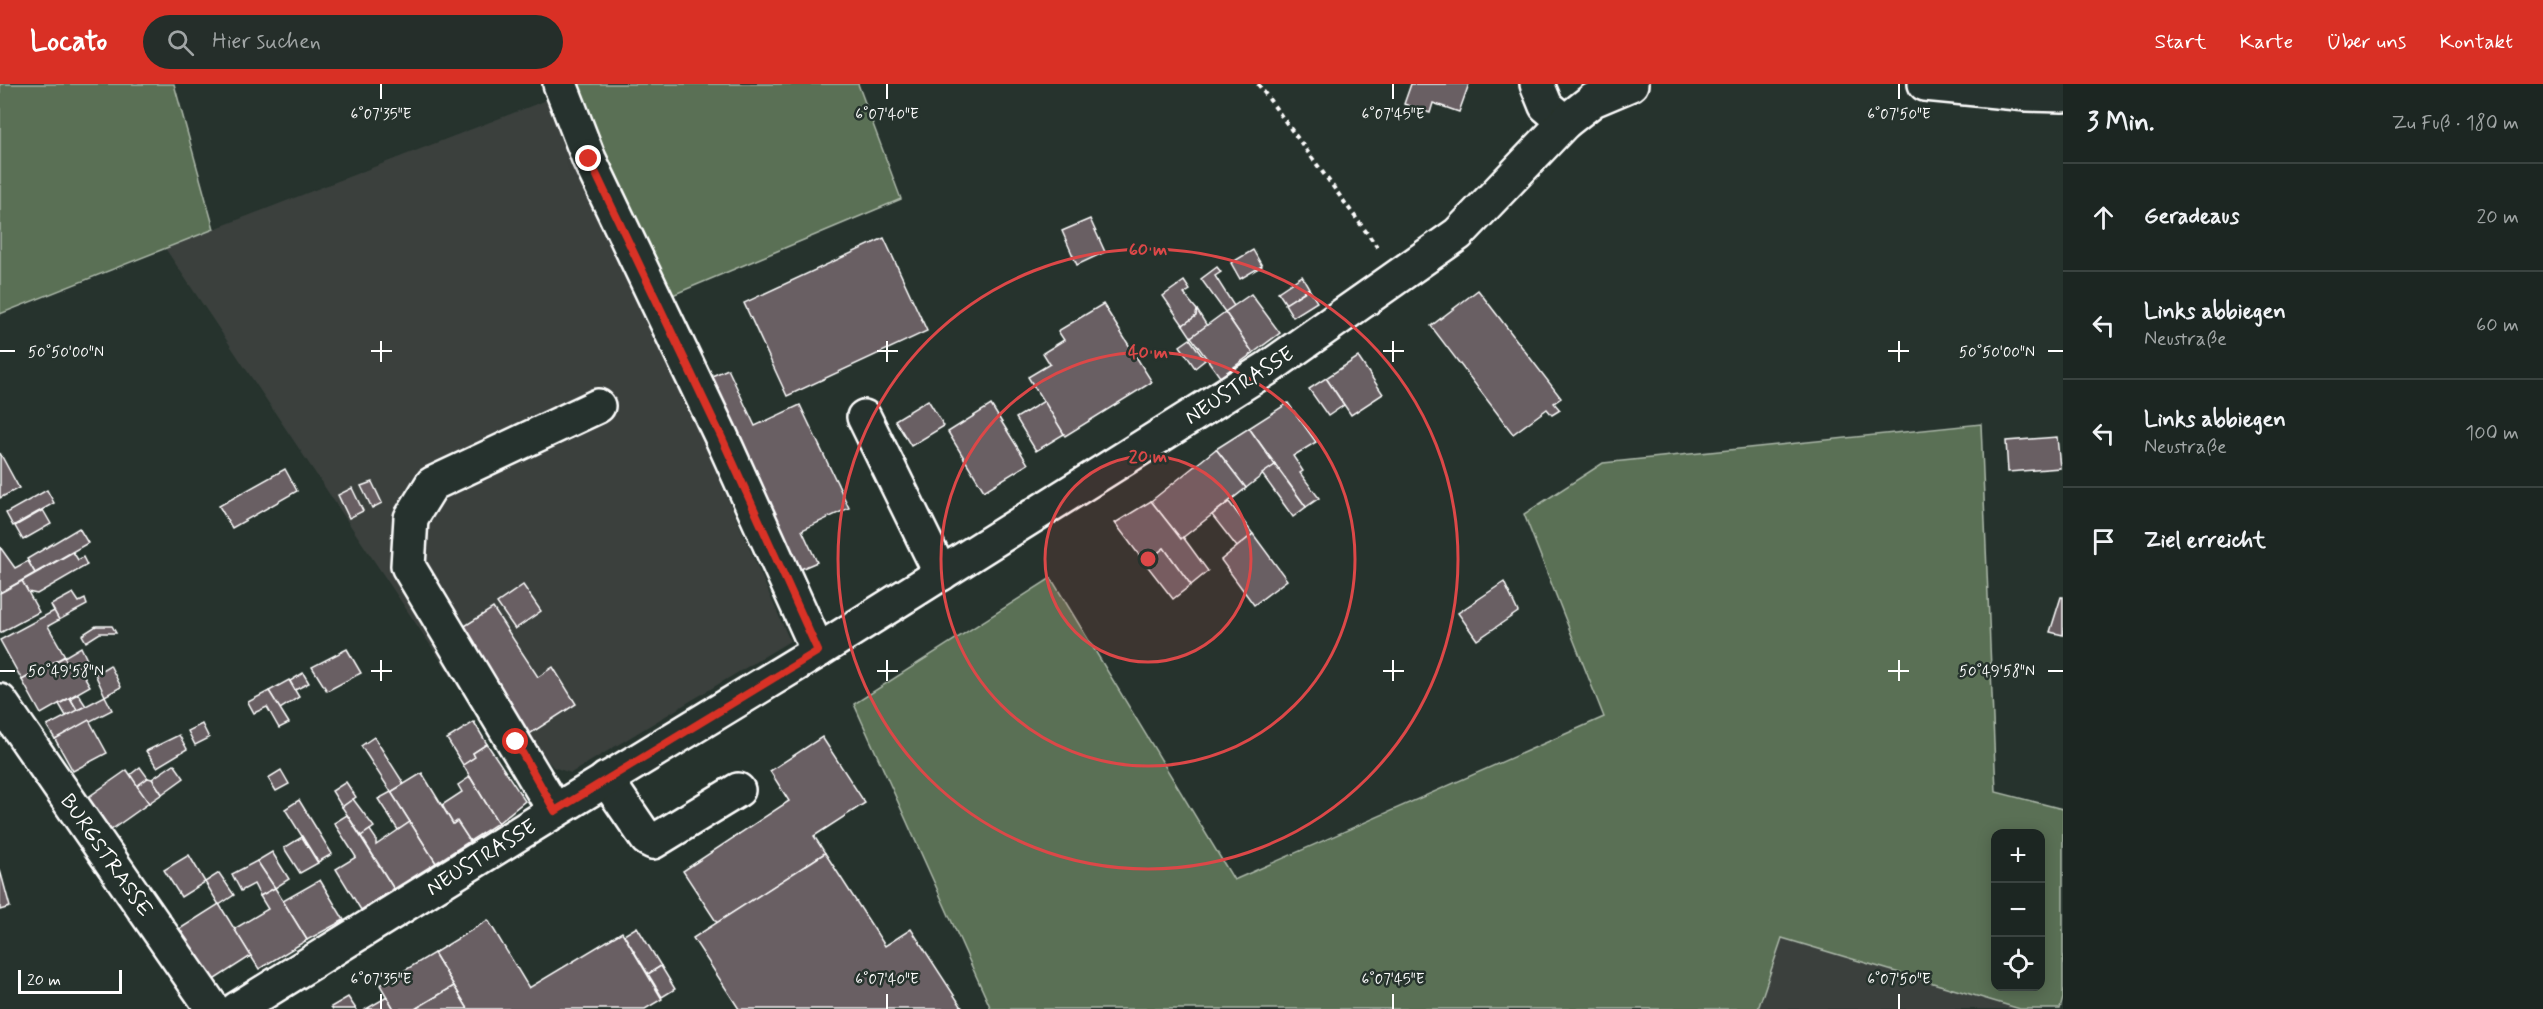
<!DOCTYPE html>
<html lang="de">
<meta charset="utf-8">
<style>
:root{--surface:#1c2622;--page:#252e2a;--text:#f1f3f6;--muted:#a0a5a5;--line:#3a4340;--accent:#d93025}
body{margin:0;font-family:Mynerve,sans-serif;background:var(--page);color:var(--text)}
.controls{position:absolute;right:18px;bottom:18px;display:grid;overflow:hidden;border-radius:12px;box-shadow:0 3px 15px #0003}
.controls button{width:54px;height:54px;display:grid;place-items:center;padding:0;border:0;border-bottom:2px solid var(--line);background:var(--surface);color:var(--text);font:30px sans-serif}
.scale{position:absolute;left:18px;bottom:15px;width:104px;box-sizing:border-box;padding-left:6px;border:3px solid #fff;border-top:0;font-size:16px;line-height:21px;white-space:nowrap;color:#fff;-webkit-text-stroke:4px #26332d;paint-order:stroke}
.stop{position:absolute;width:18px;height:18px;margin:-14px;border:4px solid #d93025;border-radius:50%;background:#fff}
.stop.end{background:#d93025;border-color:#fff;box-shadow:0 2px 6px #0008}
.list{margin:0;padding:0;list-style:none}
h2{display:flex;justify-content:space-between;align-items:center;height:78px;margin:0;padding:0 24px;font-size:26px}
h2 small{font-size:20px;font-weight:400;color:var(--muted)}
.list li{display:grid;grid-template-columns:39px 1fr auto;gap:18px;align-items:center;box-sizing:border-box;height:108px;padding:0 24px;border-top:2px solid var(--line)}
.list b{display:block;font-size:22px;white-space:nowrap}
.list p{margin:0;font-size:20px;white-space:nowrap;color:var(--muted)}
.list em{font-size:20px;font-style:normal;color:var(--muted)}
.icon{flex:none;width:33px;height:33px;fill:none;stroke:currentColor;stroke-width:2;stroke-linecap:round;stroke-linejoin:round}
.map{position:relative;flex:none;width:2063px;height:925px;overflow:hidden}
header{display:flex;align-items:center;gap:36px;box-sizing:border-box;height:84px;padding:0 30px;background:var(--accent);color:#fff}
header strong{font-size:28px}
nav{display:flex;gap:33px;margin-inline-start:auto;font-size:21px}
.search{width:420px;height:54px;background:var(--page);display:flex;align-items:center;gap:15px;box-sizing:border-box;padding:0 21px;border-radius:33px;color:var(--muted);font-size:22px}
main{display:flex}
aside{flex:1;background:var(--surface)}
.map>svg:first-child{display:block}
</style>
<header>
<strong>Locato</strong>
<div class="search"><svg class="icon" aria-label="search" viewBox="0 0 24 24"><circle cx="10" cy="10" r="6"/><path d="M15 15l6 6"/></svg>Hier suchen</div>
<nav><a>Start</a><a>Karte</a><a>Über uns</a><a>Kontakt</a></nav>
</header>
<main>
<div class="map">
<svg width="2063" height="925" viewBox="0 0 2063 925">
<rect width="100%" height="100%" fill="#26332d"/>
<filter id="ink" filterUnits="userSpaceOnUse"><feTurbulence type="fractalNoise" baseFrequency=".0167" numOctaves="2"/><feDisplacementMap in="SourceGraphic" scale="12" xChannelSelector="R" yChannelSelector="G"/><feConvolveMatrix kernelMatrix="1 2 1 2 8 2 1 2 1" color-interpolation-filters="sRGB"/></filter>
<g filter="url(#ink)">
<g fill="#3a403d">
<path d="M 549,15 L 644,223 L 790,557 L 571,689 L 553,683 L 527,652 L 501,667 L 165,164 Z"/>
<path d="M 1781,854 L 2020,925 L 1758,925 Z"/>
</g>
<g fill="#5a7054" stroke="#acb8aa" stroke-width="1.5" fill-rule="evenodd">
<path d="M 0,0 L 174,0 L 214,145 L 0,230 Z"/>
<path d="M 543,0 L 858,0 L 901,115 L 644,223 Z"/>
<path d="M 1981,340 L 1996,708 L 2063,725 L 2063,914 L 2060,925 L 2020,925 L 1782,854 L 1758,925 L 991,925 L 854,620 L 1051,494 L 1234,796 L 1604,633 L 1524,430 L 1603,379 ZM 1996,750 L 2040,750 L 2040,902 L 1996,902 Z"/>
</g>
<g fill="#695e63" stroke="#fff" stroke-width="1.5">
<path d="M 1411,0 L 1469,0 L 1459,28 L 1433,19 L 1430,29 L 1404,20 Z"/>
<path d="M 1090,135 L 1105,168 L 1077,181 L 1062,147 Z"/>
<path d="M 884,154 L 927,247 L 787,312 L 744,219 Z"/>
<path d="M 1253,166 L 1262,182 L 1240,195 L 1231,179 Z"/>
<path d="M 1217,183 L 1221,188 L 1215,192 L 1234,222 L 1225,228 L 1201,195 Z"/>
<path d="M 1302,192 L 1309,204 L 1286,220 L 1278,208 Z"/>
<path d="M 1184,197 L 1190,206 L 1184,210 L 1197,226 L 1196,232 L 1183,241 L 1163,212 Z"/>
<path d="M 1309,205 L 1317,218 L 1293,233 L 1285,220 Z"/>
<path d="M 1478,206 L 1561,314 L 1554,319 L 1560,326 L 1552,331 L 1547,325 L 1513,350 L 1431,242 Z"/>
<path d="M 1251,210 L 1280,249 L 1253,269 L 1225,228 Z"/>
<path d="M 1103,220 L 1152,298 L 1065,352 L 1028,293 L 1050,280 L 1043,269 L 1064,256 L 1058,247 Z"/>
<path d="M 1197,226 L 1207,242 L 1191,253 L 1183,241 L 1196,232 Z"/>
<path d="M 1225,228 L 1253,269 L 1220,293 L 1191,253 Z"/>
<path d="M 1190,255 L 1205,276 L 1195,284 L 1180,262 Z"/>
<path d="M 1358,273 L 1383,310 L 1351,331 L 1326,294 Z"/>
<path d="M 728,285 L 755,342 L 800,321 L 849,424 L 802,446 L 817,478 L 796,487 L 705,295 Z"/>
<path d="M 1326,294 L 1344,321 L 1328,332 L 1309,305 Z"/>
<path d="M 928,316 L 944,342 L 911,362 L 895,336 Z"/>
<path d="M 1044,317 L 1064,350 L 1036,367 L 1016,334 Z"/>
<path d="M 1288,319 L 1316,358 L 1293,372 L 1303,387 L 1300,389 L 1319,414 L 1306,423 L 1249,344 Z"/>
<path d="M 991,321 L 1028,380 L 984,407 L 948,348 Z"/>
<path d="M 1249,344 L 1275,381 L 1246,404 L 1216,365 Z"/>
<path d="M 2057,353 L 2060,384 L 2008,388 L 2006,357 Z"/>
<path d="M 1216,365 L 1246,404 L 1181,455 L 1151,417 Z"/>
<path d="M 0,369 L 19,404 L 0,414 Z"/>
<path d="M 1275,381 L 1306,423 L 1293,433 L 1262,390 Z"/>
<path d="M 285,385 L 297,407 L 232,444 L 219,422 Z"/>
<path d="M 372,398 L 382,419 L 372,424 L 361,402 Z"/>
<path d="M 352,404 L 363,427 L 349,434 L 338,411 Z"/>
<path d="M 47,406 L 54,419 L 13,442 L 6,429 Z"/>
<path d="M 1151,417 L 1181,455 L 1183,453 L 1208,487 L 1191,501 L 1164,464 L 1145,479 L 1115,439 Z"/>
<path d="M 1229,418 L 1253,450 L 1237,463 L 1212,431 Z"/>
<path d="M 43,426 L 51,440 L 23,456 L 15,442 Z"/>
<path d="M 79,444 L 88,459 L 35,489 L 27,475 Z"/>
<path d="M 1253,450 L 1287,496 L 1254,521 L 1221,476 Z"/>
<path d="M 0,463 L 15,484 L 28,477 L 35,489 L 0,509 Z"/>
<path d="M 1164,464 L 1191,501 L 1173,515 L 1145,479 Z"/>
<path d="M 73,468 L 78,476 L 83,473 L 87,481 L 37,510 L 28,508 L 22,497 Z"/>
<path d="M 22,497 L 39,528 L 0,549 L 0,509 Z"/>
<path d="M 1504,498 L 1518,528 L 1477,556 L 1458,529 Z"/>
<path d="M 523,501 L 541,527 L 515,545 L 497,519 Z"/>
<path d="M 73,509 L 79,518 L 85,515 L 87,521 L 59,536 L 51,521 Z"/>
<path d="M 2061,513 L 2063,513 L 2063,551 L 2050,548 Z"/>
<path d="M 493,524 L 538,593 L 553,583 L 576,620 L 528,651 L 460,545 Z"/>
<path d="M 54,527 L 59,536 L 48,542 L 65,572 L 22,596 L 0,556 Z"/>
<path d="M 96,542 L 112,542 L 116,549 L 100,549 L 86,558 L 82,551 Z"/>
<path d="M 81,563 L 88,578 L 72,587 L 64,573 Z"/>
<path d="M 347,565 L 361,589 L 327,607 L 312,583 Z"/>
<path d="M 64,573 L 72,587 L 79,583 L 90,602 L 41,630 L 22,596 Z"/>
<path d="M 110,581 L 121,603 L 105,612 L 95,590 Z"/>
<path d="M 303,589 L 309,599 L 295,606 L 290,597 Z"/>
<path d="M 289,596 L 299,613 L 280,625 L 269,607 Z"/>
<path d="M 269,607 L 289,639 L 279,644 L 267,623 L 254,629 L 248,618 Z"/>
<path d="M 78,610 L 86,622 L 77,626 L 70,614 Z"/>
<path d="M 105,612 L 112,626 L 55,655 L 47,642 Z"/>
<path d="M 70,614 L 77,626 L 66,632 L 59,620 Z"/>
<path d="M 89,636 L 107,669 L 73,687 L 55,655 Z"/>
<path d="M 474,638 L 487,660 L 473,669 L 475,673 L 463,681 L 447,655 Z"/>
<path d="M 202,640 L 209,654 L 195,661 L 188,647 Z"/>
<path d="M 179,651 L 187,665 L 157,683 L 146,667 Z"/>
<path d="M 374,653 L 404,700 L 391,708 L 361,662 Z"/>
<path d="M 822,653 L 865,719 L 814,752 L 825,769 L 717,839 L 683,787 L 789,717 L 770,687 Z"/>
<path d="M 487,660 L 525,717 L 498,739 L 463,681 L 475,673 L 473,669 Z"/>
<path d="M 174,680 L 184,694 L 162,710 L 152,695 Z"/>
<path d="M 140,683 L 148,694 L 137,702 L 130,691 Z"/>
<path d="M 127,686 L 149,719 L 111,746 L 87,714 Z"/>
<path d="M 281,686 L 289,700 L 276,707 L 268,694 Z"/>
<path d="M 422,689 L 453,740 L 457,737 L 470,757 L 436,779 L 391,708 Z"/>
<path d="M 470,693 L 498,739 L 470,757 L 457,737 L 453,740 L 442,721 L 462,708 L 458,701 Z"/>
<path d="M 148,694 L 152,695 L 162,710 L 149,719 L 137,702 Z"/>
<path d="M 346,698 L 356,713 L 342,723 L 332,707 Z"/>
<path d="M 391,708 L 410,738 L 398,746 L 378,715 Z"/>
<path d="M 353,715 L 374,743 L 361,752 L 342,723 Z"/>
<path d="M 299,716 L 332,770 L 318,778 L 285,725 Z"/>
<path d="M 347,731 L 394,805 L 361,826 L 336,785 L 356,773 L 334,739 Z"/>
<path d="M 410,738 L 436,779 L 394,805 L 361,752 L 370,746 L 376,755 L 376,761 Z"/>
<path d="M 302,753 L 318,779 L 300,789 L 284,764 Z"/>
<path d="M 272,768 L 289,795 L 275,804 L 257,777 Z"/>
<path d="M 825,769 L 885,862 L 911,845 L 963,925 L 739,925 L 693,854 Z"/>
<path d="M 189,771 L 205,798 L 181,813 L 164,786 Z"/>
<path d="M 257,777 L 275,804 L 260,812 L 254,800 L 241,807 L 232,790 Z"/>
<path d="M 0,786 L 10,823 L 0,826 Z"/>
<path d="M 219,789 L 234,811 L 219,821 L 205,798 Z"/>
<path d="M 320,796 L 344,836 L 307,856 L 283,817 Z"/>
<path d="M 275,804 L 307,856 L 259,885 L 234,845 L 268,825 L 260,812 Z"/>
<path d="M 219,820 L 251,872 L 212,897 L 178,846 Z"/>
<path d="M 488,836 L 529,904 L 622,848 L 662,915 L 645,925 L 468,925 L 434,869 Z"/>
<path d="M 637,843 L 661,882 L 648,890 L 624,851 Z"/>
<path d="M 434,869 L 454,902 L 415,925 L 394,925 L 380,901 Z"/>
<path d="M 661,882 L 675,905 L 662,913 L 648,890 Z"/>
<path d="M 454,902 L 468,925 L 415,925 Z"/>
<path d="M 348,913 L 356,925 L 333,925 L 331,923 Z"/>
<path d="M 387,913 L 394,925 L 366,925 Z"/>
</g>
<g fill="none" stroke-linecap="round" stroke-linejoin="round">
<defs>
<g id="minor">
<path d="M 560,0 L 589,75 L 721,352 L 818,567"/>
<path d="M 1537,0 L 1546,22 L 1565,38"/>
<path d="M 1925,0 L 2027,10 L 2063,11"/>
<path d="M 864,333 L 941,490"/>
<path d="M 0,617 L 213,925"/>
<path d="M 606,695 L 647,755 L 653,758 L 738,706"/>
<path d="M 555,727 L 408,482 L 411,434 L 432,400 L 598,322"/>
<path d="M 237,925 L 555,727 L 818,567 L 1268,284 L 1458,150 L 1565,38 L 1593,16 L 1631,0"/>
</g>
</defs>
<use href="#minor" stroke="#fff" stroke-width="38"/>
<path stroke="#fff" stroke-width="4" stroke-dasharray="4.5 4.5" stroke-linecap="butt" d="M 1258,0 L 1378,164"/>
<use href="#minor" stroke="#26332d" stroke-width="33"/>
</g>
</g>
<g fill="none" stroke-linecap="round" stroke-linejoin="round" filter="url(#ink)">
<path stroke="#d93025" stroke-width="8" d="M 516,658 L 555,727 L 818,567 L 721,352 L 589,75"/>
</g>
<path fill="none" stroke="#fff" stroke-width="2" d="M 381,0 L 381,15M 887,0 L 887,15M 1393,0 L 1393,15M 1899,0 L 1899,15M 381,257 L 381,278M 887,257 L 887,278M 1393,257 L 1393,278M 1899,257 L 1899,278M 0,267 L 15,267M 371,267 L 392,267M 877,267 L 898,267M 1383,267 L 1404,267M 1888,267 L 1909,267M 2048,267 L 2063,267M 381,576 L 381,597M 887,576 L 887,597M 1393,576 L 1393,597M 1899,576 L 1899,597M 0,587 L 15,587M 371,587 L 392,587M 877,587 L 898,587M 1383,587 L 1404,587M 1888,587 L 1909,587M 2048,587 L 2063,587M 381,910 L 381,925M 887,910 L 887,925M 1393,910 L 1393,925M 1899,910 L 1899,925"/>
<circle cx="1148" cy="475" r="103" fill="#dc4848" fill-opacity=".12"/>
<g fill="none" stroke="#dc4848" stroke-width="3">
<circle cx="1148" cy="475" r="103"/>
<circle cx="1148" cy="475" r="207"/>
<circle cx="1148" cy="475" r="310"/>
</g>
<g text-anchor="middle" stroke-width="5" stroke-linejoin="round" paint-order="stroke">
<g font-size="21" fill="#fff" stroke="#26332d">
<text transform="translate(1239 301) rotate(-33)" y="7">NEUSTRASSE</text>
<text transform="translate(107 771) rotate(55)" y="7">BURGSTRASSE</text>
<text transform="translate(481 773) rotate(-32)" y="7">NEUSTRASSE</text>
</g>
</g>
<g font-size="15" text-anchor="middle" fill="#fff" stroke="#26332d" stroke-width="5" stroke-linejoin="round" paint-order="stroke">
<text x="381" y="35">6°07'35"E</text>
<text x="887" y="35">6°07'40"E</text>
<text x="1393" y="35">6°07'45"E</text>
<text x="1899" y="35">6°07'50"E</text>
<text x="66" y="273">50°50'00"N</text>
<text x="1997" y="273">50°50'00"N</text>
<text x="66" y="592">50°49'58"N</text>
<text x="1997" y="592">50°49'58"N</text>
<text x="381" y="900">6°07'35"E</text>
<text x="887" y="900">6°07'40"E</text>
<text x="1393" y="900">6°07'45"E</text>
<text x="1899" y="900">6°07'50"E</text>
</g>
<circle cx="1148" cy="475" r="9" fill="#dc4848" stroke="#26332d" stroke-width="3"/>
<g font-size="18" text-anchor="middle" font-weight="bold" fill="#dc4848" stroke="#26332d" stroke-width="5" stroke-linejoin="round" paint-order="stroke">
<text x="1148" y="171">60 m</text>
<text x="1148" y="274">40 m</text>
<text x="1148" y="378">20 m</text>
</g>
</svg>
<div class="controls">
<button>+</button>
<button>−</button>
<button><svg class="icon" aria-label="locate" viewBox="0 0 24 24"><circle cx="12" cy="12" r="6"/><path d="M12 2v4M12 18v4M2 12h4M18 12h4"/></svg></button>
</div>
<div class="scale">20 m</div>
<div class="stop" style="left:516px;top:658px"></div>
<div class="stop end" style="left:589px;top:75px"></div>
</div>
<aside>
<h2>3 Min.<small>Zu Fuß · 180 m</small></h2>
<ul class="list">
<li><svg class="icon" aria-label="ahead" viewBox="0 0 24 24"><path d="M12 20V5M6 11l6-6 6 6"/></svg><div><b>Geradeaus</b></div><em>20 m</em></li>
<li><svg class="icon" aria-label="left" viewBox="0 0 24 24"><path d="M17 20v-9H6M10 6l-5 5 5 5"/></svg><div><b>Links abbiegen</b><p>Neustraße</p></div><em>60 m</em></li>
<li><svg class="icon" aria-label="left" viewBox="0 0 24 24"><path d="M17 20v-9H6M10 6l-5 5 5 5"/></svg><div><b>Links abbiegen</b><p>Neustraße</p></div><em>100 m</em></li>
<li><svg class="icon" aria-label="arrive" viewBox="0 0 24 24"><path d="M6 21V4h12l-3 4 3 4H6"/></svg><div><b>Ziel erreicht</b></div></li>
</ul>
</aside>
</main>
